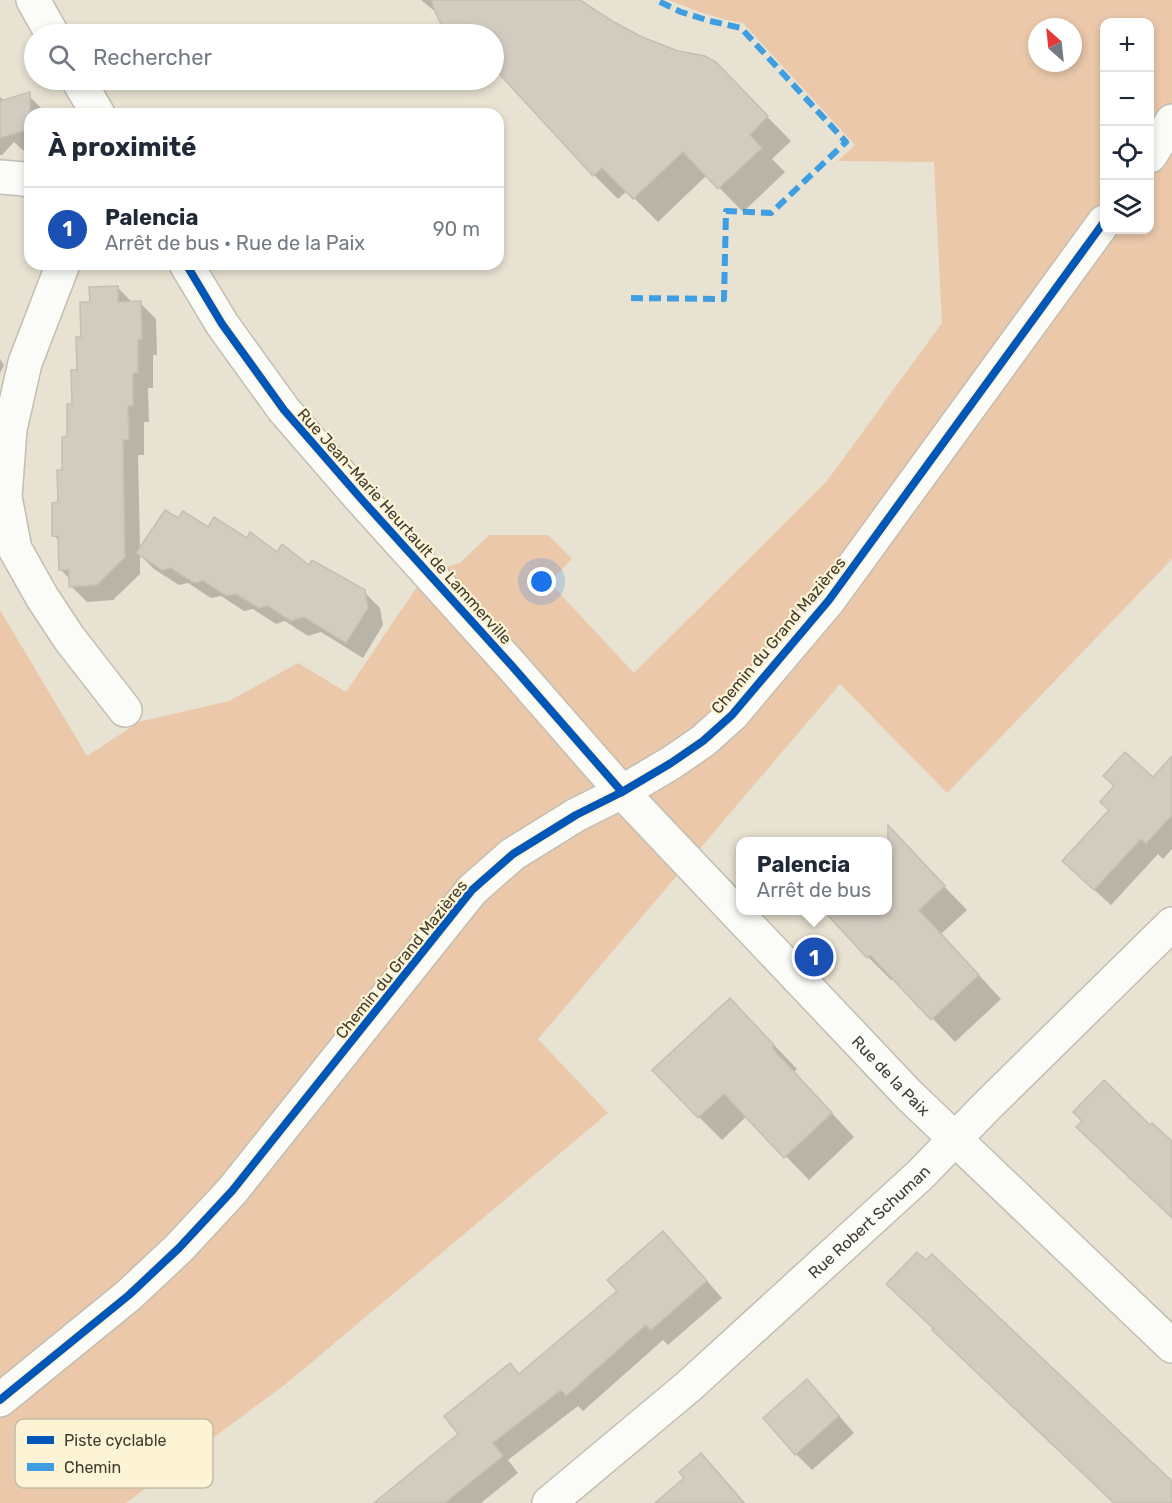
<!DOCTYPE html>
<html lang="fr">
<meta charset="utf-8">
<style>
:root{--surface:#fff;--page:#f6f6f7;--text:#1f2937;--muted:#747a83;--line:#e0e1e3;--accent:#7a7668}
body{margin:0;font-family:Rubik,sans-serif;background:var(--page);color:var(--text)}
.controls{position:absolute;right:18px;top:18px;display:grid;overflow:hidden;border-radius:12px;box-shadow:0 3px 9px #0003}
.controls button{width:54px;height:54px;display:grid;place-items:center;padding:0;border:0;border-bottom:2px solid var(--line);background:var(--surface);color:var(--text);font:30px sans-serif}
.compass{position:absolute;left:1028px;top:18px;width:54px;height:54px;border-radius:50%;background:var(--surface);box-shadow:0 3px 9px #0003;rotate:333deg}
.you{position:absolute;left:542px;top:582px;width:21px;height:21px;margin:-15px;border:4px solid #fff;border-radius:50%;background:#1a73e8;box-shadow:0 0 0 9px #1a73e833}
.badge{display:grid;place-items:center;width:39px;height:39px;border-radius:50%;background:var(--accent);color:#fff;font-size:20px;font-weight:700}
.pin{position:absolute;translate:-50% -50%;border:3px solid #fff;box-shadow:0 2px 6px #0006}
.popup{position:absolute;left:736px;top:837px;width:156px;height:78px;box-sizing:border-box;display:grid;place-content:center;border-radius:12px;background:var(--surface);filter:drop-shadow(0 2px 4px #0005);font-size:20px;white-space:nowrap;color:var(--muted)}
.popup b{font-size:22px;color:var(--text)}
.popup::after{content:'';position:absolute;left:50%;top:100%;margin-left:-12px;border:12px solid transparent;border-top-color:var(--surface)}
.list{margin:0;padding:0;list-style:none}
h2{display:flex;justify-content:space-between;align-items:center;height:78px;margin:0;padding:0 24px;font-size:26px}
h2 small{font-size:20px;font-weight:400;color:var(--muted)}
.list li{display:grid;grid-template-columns:39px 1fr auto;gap:18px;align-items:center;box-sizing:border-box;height:84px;padding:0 24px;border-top:2px solid var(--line)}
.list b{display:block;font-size:22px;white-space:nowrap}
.list p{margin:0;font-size:20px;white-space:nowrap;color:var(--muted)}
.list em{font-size:20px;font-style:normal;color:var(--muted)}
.icon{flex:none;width:33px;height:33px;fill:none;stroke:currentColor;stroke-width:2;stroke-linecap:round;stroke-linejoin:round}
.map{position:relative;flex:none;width:1172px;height:1503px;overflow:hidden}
.search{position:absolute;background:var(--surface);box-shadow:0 3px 9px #0003;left:24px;top:24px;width:480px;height:66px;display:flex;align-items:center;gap:15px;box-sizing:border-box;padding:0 21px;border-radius:33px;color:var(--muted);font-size:22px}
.panel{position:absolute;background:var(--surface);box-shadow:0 3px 9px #0003;left:24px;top:108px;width:480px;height:162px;border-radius:18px}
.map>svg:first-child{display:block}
</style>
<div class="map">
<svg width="1172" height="1503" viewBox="0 0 1172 1503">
<rect width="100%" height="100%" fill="#e7e2d1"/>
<path fill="#ebc8aa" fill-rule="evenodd" d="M 669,0 L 1172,0 L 1172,559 L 947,793 L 840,684 L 538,1039 L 608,1113 L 287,1383 L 126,1503 L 0,1503 L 0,610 L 87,756 L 139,722 L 229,701 L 298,663 L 346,692 L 427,572 L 460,563 L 489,535 L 548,535 L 572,559 L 549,582 L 634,673 L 827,481 L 942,323 L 934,162 L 838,161 L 855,145 L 743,23 C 717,19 693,10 669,0 ZM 1104,22 L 1150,22 L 1150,230 L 1104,230 ZM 1037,27 L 1073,27 L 1073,63 L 1037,63 Z"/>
<g fill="#0003">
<path d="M 421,0 L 580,0 L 611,23 L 739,88 L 791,141 L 772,159 L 785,172 L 743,212 L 707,175 L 658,222 L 627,191 L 618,199 L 594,175 L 494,66 L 494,34 L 451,34 L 437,13 Z"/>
<path d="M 27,94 L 43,110 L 44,114 L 30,114 L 30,149 L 24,151 L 14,142 L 2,155 L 0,155 L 0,97 L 4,101 Z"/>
<path d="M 117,287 L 133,303 L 140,303 L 156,319 L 157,355 L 153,355 L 153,388 L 148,388 L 149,422 L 144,422 L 144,455 L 138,455 L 140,550 L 178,520 L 247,540 L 277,554 L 310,567 L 364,592 L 380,608 L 383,625 L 363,658 L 321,632 L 308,636 L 285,621 L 276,624 L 253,609 L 244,611 L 221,596 L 211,598 L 188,583 L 179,585 L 154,569 L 140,555 L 140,574 L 113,600 L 87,602 L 71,586 L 71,580 L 61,570 L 60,541 L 53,535 L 83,338 L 91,303 Z"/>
<path d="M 0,359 L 4,365 L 0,373 Z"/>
<path d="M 1172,758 L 1172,849 L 1163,859 L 1158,854 L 1111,905 L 1080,877 L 1153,779 Z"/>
<path d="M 899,840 L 967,910 L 941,934 L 1001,999 L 955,1042 L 894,978 L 891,980 L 868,957 L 825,910 L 888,910 L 888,851 Z"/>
<path d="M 753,1023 L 797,1069 L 794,1072 L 854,1137 L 809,1180 L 747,1116 L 722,1140 L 699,1117 Z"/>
<path d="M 663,1233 L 679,1249 L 722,1298 L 668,1345 L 663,1340 L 583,1411 L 578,1406 L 508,1460 L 518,1473 L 481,1503 L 376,1503 L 460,1434 L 510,1365 L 520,1375 L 619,1291 Z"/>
<path d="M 807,1381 L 823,1397 L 854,1433 L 812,1470 L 796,1454 Z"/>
<path d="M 701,1455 L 720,1474 L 745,1503 L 657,1503 L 686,1478 Z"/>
</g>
<g fill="#d2ccc0" stroke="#c5bfb2" stroke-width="1.5">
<path d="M 431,0 L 580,0 L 612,21 L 642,37 L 678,51 L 705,56 L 716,62 L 768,116 L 750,135 L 762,148 L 718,189 L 683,152 L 633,199 L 602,168 L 593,176 L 494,68 L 494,34 L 449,34 L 439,21 Z"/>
<path d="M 30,92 L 30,129 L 0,138 L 0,101 Z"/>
<path d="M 118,286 L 118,302 L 141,301 L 142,339 L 138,340 L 138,373 L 133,373 L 133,406 L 128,406 L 129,440 L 123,440 L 125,557 L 97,585 L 69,587 L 69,570 L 59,570 L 58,536 L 52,536 L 52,503 L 58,502 L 57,470 L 62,470 L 62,437 L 67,436 L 67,404 L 72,404 L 71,370 L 77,370 L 76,337 L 81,337 L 80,302 L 90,302 L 89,287 Z"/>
<path d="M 165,510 L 178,518 L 183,511 L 208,527 L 214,517 L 247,538 L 250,532 L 277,552 L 282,544 L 309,565 L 312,560 L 365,590 L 368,608 L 346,643 L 304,617 L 291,621 L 268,606 L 259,608 L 236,594 L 227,596 L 203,581 L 194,583 L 171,568 L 162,570 L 136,553 Z"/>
<path d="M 1125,752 L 1153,777 L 1172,756 L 1172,815 L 1146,844 L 1141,839 L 1094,890 L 1062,861 L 1109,810 L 1100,802 L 1114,786 L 1103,776 Z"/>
<path d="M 888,825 L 945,886 L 919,910 L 979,975 L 931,1020 L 870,955 L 867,958 L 823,910 L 888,910 Z"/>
<path d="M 730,998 L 774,1045 L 772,1048 L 832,1113 L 784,1158 L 724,1094 L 698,1118 L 652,1070 Z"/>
<path d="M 1104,1080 L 1150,1125 L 1152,1123 L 1172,1141 L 1172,1218 L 1076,1127 L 1082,1121 L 1073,1112 Z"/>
<path d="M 663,1231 L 707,1281 L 651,1330 L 646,1325 L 566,1396 L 561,1390 L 493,1443 L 503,1456 L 445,1503 L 374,1503 L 458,1434 L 444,1416 L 510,1363 L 519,1374 L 617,1291 L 607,1280 Z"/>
<path d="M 917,1252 L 926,1260 L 932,1254 L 1172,1481 L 1172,1503 L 1114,1503 L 932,1330 L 934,1329 L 886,1284 Z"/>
<path d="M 807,1379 L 839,1416 L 795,1455 L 763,1418 Z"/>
<path d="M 701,1453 L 744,1503 L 655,1503 L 684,1478 L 679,1472 Z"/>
</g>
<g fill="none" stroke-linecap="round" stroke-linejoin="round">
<defs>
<g id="minor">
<path d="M 33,0 L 52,34"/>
<path d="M 78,80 L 98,114"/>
<path d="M 1150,156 L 1172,121"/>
<path d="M 0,177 L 25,179 L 30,181"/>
<path d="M 63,264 L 25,363 L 10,429 L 5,497 L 15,549 L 42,597 L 69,638 L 125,710"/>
<path id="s1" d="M 186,264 L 222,324 L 284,410 L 363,501 L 512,666 L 622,792 L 909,1095 L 1172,1346"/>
<path d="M 0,1400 L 129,1295 L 179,1248 L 232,1191 L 472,890 L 513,854 L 576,815 L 622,792 L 671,763 L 703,741 L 732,715 L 829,600 L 1104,222"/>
<path id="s2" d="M 549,1503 L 689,1386 L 920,1175 L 987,1106 L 1172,924"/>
</g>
</defs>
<use href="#minor" stroke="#c2beb1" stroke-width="36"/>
<use href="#minor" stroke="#fbfbf8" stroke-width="33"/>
<path stroke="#3f9ee1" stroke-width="6" stroke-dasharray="12 6" stroke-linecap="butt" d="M 631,298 L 724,299 L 726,211 L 771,213 L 846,142 L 741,28 L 710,21 L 681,12 L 656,0"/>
<defs>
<g id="cycleway">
<path d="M 186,264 L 222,324 L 284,410 L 363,501 L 512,666 L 622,792"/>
<path d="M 0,1400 L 129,1295 L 179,1248 L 232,1191 L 472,890 L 513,854 L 576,815 L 622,792 L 671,763 L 703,741 L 732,715 L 829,600 L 1104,222"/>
</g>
</defs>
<use href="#cycleway" stroke="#fdf3d5" stroke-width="11"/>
<use href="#cycleway" stroke="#0057b8" stroke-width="8"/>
</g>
<g text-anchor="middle" stroke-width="4.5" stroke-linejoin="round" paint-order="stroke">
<g font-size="16" fill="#403c30" stroke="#fdf3d5">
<text transform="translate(405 526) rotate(48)" y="6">Rue Jean-Marie Heurtault de Lammerville</text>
<text transform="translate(778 635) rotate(-50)" y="6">Chemin du Grand Mazières</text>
<text transform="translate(401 959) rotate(-51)" y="6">Chemin du Grand Mazières</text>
<text dy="6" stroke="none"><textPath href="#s1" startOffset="1077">Rue de la Paix</textPath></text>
<text dy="6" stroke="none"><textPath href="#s2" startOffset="426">Rue Robert Schuman</textPath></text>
</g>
</g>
<rect x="15" y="1419" width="198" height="69" rx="9" fill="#fdf3d5" stroke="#c4bca4" stroke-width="1.5"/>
<rect x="27" y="1436" width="27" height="8" fill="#0057b8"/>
<rect x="27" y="1463" width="27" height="8" fill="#3f9ee1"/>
<g font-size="16" fill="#403c30">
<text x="64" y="1446">Piste cyclable</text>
<text x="64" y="1473">Chemin</text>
</g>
</svg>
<div class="controls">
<button>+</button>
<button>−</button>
<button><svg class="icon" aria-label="locate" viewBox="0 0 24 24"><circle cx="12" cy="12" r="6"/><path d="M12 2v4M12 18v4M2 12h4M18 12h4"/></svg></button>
<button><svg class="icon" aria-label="layers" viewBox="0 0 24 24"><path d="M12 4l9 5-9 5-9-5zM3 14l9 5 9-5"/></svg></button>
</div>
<svg class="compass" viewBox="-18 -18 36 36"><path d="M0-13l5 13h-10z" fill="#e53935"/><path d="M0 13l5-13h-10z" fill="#747a83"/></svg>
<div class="you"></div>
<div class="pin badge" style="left:814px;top:957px;background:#1a4fb4">1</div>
<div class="popup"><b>Palencia</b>Arrêt de bus</div>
<div class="search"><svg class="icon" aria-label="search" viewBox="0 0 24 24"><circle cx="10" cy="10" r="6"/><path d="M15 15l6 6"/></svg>Rechercher</div>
<section class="panel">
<h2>À proximité<small></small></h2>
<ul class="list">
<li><span class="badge" style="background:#1a4fb4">1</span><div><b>Palencia</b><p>Arrêt de bus · Rue de la Paix</p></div><em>90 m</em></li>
</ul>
</section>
</div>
